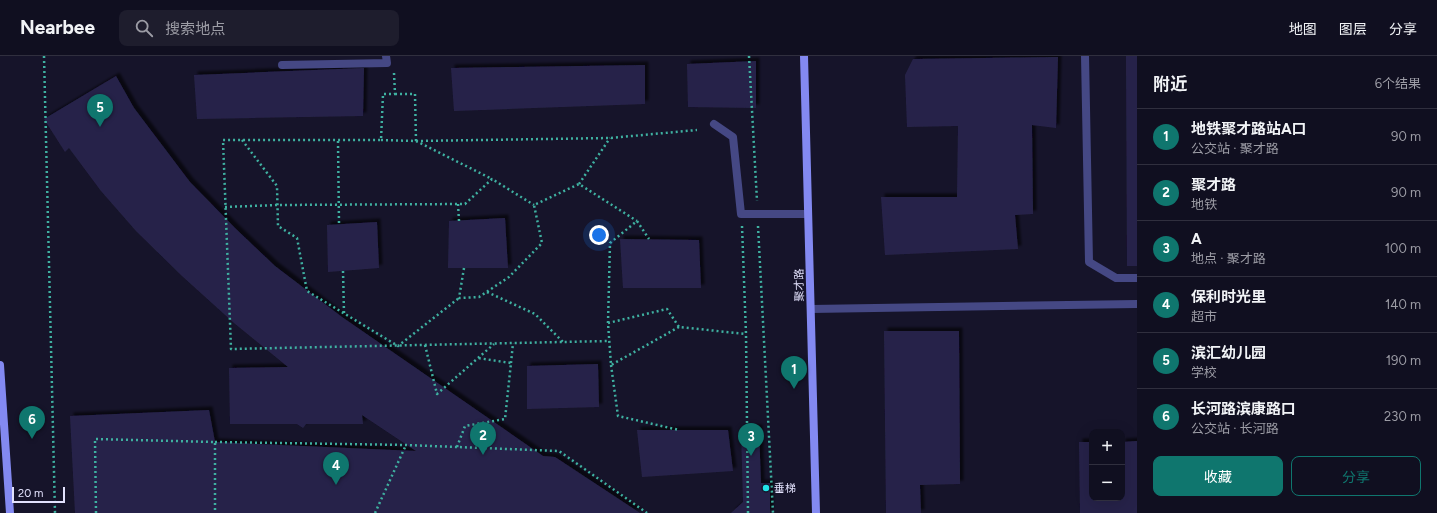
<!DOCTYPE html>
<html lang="zh">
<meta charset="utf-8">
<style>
:root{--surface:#100f20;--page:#1e1d2d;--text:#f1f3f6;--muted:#9c9ca5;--line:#302f3e;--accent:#0f766e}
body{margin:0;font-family:Figtree,"Noto Sans SC",sans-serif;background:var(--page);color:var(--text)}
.controls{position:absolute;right:12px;bottom:12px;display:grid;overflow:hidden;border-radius:8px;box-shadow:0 4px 16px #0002}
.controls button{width:36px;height:36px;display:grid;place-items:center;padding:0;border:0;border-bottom:1px solid var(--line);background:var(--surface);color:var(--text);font:20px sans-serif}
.scale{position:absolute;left:12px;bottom:10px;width:53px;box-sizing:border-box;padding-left:4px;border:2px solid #e2e1fc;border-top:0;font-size:11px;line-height:14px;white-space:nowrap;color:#e2e1fc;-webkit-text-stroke:3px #16142a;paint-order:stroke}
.you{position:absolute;left:599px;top:179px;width:14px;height:14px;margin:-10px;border:3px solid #fff;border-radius:50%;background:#1a73e8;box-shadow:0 0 0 6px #1a73e833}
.badge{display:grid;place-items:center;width:26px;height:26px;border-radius:50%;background:var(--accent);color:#fff;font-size:13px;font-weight:700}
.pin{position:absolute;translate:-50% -33px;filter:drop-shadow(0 1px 2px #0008)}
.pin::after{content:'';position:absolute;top:21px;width:14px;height:12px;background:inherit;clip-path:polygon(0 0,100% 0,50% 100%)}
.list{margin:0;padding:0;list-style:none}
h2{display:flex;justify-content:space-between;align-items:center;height:52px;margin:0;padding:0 16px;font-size:17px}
h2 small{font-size:13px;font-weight:400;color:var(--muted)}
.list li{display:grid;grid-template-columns:26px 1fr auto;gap:12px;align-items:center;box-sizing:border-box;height:56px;padding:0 16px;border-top:1px solid var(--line)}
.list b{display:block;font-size:15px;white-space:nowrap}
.list p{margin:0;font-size:13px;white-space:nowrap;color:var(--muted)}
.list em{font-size:13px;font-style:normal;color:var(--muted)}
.actions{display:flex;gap:8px;padding:12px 16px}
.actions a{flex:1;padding:9px 0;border:1px solid var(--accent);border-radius:8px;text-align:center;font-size:14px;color:var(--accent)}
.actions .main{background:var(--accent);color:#fff}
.icon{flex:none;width:22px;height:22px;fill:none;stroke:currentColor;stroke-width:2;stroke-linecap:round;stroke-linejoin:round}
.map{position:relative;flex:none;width:1137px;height:457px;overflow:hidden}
header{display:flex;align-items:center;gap:24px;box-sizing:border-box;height:56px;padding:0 20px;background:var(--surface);border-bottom:1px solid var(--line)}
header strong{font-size:19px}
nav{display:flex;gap:22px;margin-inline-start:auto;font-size:14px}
.search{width:280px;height:36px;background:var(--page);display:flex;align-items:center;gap:10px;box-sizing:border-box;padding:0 14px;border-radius:8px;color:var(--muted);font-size:15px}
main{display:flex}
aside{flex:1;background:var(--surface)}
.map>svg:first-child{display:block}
</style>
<header>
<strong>Nearbee</strong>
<div class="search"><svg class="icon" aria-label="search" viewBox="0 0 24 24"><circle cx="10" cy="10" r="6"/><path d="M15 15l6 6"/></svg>搜索地点</div>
<nav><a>地图</a><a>图层</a><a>分享</a></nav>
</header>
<main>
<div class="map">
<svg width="1137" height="457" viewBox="0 0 1137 457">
<defs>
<filter id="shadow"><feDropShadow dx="3.5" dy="-3.5" stdDeviation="1" flood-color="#0009"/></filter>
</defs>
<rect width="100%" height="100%" fill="#16142a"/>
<g fill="#272349" filter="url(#shadow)">
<path d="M 1126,0 L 1137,0 L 1137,210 L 1127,210 Z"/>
<path d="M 1058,1 L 1056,72 L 1032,69 L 1033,158 L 1015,159 L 1018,193 L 885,199 L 881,141 L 957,141 L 958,70 L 907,71 L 905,19 L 913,3 Z"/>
<path d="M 756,5 L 756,52 L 688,51 L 687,8 Z"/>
<path d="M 645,9 L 645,48 L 454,55 L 451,12 Z"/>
<path d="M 364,12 L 363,60 L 197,63 L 194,19 Z"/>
<path d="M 116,20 L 134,52 L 190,126 L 235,172 L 275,210 L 342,261 L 543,400 L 555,401 L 640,457 L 75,457 L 70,360 L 209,354 L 215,386 L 416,395 L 362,359 L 363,368 L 306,368 L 303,372 L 297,368 L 230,368 L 229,312 L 288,311 L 234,267 L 182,220 L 136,175 L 101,135 L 69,92 L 65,96 L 44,63 Z"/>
<path d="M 505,162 L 508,212 L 448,212 L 449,165 Z"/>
<path d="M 377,166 L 379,212 L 328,216 L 327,169 Z"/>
<path d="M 620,183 L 699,184 L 701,232 L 623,232 Z"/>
<path d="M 884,275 L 959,275 L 960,428 L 920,429 L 921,457 L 886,457 Z"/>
<path d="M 598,308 L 599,351 L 527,353 L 527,310 Z"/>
<path d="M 759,372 L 761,427 L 770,427 L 770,457 L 731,457 L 743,446 L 741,373 Z"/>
<path d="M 637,374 L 728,374 L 733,415 L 642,421 Z"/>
<path d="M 1137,385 L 1137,457 L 1080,457 L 1079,386 L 1092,386 L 1092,442 L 1122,442 L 1122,386 Z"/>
</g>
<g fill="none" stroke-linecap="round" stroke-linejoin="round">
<g stroke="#3fb1a1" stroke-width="2.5" stroke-dasharray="2 3" stroke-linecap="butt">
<path d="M 44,0 L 55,457"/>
<path d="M 749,0 L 757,145"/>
<path d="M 394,17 L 395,38 L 383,38 L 381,84 L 223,84 L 231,293 L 609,285"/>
<path d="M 242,84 L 277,130 L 278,170 L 297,182 L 307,235 L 398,290 L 459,242"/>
<path d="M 381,84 L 416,85 L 415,38 L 395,38"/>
<path d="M 338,85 L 339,168"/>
<path d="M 416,85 L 610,82 L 697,74"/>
<path d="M 416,85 L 492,123"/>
<path d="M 579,128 L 610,82"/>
<path d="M 458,148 L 459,165"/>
<path d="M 225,151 L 278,149 L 465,148 L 492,123 L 534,149"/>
<path d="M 742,170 L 746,278 L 748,457"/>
<path d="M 758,170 L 773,457"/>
<path d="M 464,212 L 459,242 L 479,241 L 509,221 L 542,187 L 534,149 L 579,128 L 637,165"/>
<path d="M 343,215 L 344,257"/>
<path d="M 487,236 L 535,258 L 563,286"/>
<path d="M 608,267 L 610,187 L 637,165 L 649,183"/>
<path d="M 679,271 L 611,309 L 608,267 L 667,253 L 679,271 L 746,278"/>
<path d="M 425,289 L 437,338 L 494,288"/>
<path d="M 511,307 L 513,287"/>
<path d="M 611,309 L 618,360 L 679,374"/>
<path d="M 215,386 L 406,389 L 559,395 L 647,457"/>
<path d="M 457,391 L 465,370 L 505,363 L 511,307 L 478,302"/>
<path d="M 96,457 L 95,383 L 215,386 L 215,457"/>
<path d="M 375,457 L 406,389"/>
</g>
<g stroke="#454884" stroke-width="8">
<path d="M 1085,0 L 1089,206 L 1116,222 L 1137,222"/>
<path d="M 811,253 L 1137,248"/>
</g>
<g stroke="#454884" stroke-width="8">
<path d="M 282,9 L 387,7 L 386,0"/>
<path d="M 714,68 L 733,81 L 741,158 L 808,158"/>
</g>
<g stroke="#8389f1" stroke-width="8">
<path d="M 804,0 L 816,457"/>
<path d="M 0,309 L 10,457"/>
</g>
</g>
<circle fill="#22e3e6" stroke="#16142a" stroke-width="1.5" cx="766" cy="432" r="4"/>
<g text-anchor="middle" stroke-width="3" stroke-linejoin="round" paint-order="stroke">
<g font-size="11" fill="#e2e1fc" stroke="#16142a">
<text transform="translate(799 229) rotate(-91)" y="4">聚才路</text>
</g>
<g font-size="11" fill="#e2e1fc" stroke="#16142a" text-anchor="start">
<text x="774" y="436">垂梯</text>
</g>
</g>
</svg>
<div class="controls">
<button>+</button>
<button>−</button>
</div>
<div class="scale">20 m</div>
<div class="you"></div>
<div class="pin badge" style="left:794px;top:333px">1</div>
<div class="pin badge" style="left:483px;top:399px">2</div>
<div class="pin badge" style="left:751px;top:400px">3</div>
<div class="pin badge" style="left:336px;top:429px">4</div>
<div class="pin badge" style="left:100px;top:71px">5</div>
<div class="pin badge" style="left:32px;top:383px">6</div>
</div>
<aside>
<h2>附近<small>6个结果</small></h2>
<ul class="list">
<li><span class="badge">1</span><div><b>地铁聚才路站A口</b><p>公交站 · 聚才路</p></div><em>90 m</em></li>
<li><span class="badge">2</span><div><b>聚才路</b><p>地铁</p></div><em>90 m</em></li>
<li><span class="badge">3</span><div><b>A</b><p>地点 · 聚才路</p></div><em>100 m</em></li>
<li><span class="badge">4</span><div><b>保利时光里</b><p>超市</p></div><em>140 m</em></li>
<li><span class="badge">5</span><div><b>滨汇幼儿园</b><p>学校</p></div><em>190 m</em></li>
<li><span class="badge">6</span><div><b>长河路滨康路口</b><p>公交站 · 长河路</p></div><em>230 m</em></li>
</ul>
<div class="actions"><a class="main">收藏</a><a>分享</a></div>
</aside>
</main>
